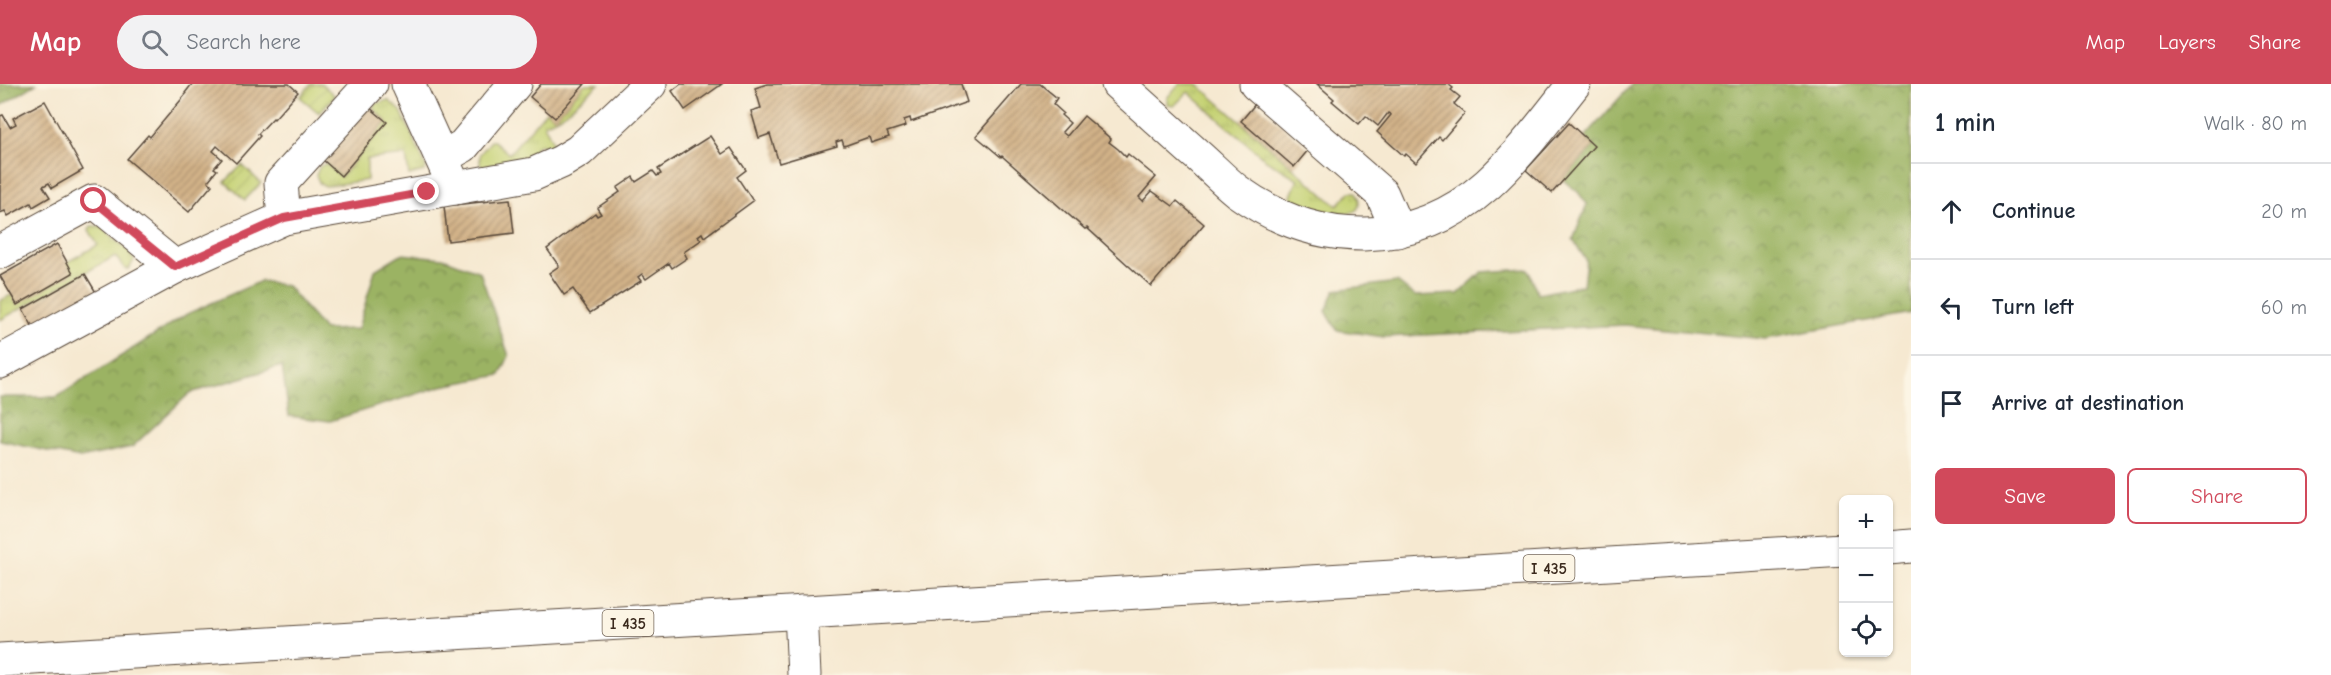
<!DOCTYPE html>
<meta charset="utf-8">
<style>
:root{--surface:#fff;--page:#f2f2f3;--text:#1f2937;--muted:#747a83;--line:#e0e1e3;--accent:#d1495b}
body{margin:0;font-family:"Comic Neue",sans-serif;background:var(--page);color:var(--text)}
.controls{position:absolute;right:18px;bottom:18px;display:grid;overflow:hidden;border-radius:9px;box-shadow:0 2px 4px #0004}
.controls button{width:54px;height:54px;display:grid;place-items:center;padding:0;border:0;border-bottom:2px solid var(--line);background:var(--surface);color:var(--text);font:30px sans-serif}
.stop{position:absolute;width:18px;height:18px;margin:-14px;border:4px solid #d1495b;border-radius:50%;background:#fff}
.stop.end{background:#d1495b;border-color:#fff;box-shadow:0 2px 6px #0008}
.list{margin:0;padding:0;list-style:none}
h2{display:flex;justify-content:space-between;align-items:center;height:78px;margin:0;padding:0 24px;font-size:26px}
h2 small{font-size:20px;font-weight:400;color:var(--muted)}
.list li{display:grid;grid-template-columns:39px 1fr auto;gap:18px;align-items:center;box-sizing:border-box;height:96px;padding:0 24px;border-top:2px solid var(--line)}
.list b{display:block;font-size:22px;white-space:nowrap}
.list em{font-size:20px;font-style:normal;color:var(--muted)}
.actions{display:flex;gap:12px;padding:18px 24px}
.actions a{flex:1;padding:14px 0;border:2px solid var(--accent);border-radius:9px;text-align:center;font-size:21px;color:var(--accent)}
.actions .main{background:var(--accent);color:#fff}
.icon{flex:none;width:33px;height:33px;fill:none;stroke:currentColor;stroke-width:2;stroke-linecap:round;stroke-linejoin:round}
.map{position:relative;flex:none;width:1911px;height:591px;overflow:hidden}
header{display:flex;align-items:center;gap:36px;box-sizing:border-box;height:84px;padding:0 30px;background:var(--accent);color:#fff}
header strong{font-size:28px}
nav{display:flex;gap:33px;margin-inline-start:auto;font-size:21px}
.search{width:420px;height:54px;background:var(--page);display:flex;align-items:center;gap:15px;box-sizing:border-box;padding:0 21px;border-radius:33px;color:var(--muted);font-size:22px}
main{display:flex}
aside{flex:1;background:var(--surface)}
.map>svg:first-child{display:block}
</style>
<header>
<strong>Map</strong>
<div class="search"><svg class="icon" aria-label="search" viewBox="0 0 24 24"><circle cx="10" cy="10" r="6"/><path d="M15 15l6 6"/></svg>Search here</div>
<nav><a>Map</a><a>Layers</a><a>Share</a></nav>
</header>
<main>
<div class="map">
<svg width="1911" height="591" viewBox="0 0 1911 591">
<defs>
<pattern id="grass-tufts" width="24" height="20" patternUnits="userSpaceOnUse" patternTransform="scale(1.5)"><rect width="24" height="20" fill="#c4d172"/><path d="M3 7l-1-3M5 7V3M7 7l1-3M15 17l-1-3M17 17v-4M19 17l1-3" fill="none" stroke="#a9b462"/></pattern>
<pattern id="forest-crowns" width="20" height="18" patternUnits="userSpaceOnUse" patternTransform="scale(1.5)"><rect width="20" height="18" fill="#9bb364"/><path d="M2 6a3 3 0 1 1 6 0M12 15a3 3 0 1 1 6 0" fill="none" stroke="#809252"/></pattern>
<pattern id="garden-furrows" width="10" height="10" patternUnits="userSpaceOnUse" patternTransform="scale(1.5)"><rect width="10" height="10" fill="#c4d172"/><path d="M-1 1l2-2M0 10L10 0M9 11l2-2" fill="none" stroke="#a9b462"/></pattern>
<pattern id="building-hatch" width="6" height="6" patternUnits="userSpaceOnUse" patternTransform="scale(1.5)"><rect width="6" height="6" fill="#d2b288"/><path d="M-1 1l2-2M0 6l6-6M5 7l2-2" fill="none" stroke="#ac916f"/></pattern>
</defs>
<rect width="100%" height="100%" fill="#fcf5e5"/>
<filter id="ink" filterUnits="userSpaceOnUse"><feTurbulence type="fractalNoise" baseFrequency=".0167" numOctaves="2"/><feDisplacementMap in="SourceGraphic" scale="12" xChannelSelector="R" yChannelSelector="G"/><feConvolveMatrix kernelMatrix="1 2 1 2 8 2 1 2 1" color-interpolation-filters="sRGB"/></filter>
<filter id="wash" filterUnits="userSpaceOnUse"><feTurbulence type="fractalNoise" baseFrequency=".008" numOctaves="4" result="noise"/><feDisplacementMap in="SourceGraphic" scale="24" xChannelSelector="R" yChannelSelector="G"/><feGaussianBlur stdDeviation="1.35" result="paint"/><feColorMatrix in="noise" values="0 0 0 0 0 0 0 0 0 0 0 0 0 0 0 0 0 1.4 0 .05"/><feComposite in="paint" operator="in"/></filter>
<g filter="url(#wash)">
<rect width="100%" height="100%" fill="#f6e9d1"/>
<g fill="url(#grass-tufts)" stroke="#807e48" stroke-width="1.5">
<path d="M 585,0 L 599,0 L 561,32 L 544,40 L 553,59 L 552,62 L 544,65 L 542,60 L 535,63 L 537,67 L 518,77 L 483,83 L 480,80 L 480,70 L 491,57 L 494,57 L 509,70 L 546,27 L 555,34 Z"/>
<path d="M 1179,0 L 1197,0 L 1337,122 L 1350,108 L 1356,108 C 1374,147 1307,122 1293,117 L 1291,112 L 1298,95 L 1266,76 L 1188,8 L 1174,22 L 1167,20 L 1167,14 Z"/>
<path d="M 388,16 L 401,27 L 426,83 L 425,87 L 409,91 L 406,71 L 367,75 L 367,96 L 326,102 L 320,100 L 316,91 L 320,82 L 326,80 L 341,93 L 387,38 L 373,24 L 375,20 Z"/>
<path d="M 91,142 L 100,142 L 130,168 L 134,176 L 129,185 L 125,185 L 115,172 L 0,236 L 0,217 L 11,211 L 17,221 L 73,189 L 67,178 L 98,161 L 89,146 Z"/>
</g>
<g fill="url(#forest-crowns)" stroke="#6b6e41" stroke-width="1.5">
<path d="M 0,0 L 36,0 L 0,22 Z"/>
<path d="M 1632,0 L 1911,0 L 1911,229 L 1765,255 L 1625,241 L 1384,253 L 1337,246 L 1326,227 L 1335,206 L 1397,198 L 1415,212 L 1458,210 L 1482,188 L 1528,185 L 1538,210 L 1583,201 L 1586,176 L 1573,156 L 1587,120 L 1578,108 L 1563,96 L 1594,62 L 1585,53 Z"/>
<path d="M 401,170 L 443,174 L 480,188 L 509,272 L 500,291 L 442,302 L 330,337 L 289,332 L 282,282 L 190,309 L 132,363 L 80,374 L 0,357 L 0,313 L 57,313 L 187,230 L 261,197 L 287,202 L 324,246 L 358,245 L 375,186 Z"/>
</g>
<g fill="url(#garden-furrows)" stroke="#807e48" stroke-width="1.5">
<path d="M 311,0 L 322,0 L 335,12 L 319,29 L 300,13 Z"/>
<path d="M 242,81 L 261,99 L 245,116 L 225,98 Z"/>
</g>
<g id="blocks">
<g fill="url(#building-hatch)">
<path d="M 192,0 L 289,0 L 298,8 L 274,35 L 273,34 L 258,50 L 260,52 L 236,79 L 217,62 L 213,67 L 222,75 L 214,84 L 217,86 L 208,97 L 212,101 L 189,128 L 127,75 L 148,51 L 150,53 L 186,10 L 185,9 Z"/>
<path d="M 541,0 L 585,0 L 555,34 L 530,13 Z"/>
<path d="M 681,0 L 722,0 L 685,26 L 672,7 Z"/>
<path d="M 767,0 L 961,0 L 967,18 L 911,38 L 910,34 L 904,36 L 906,42 L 887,48 L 889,53 L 871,59 L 869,53 L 844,62 L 842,56 L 836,58 L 837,62 L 779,79 L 770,50 L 759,54 L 751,27 L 761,24 L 755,4 Z"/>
<path d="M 1021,0 L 1040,0 L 1057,14 L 1053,20 L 1063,29 L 1061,31 L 1070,39 L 1062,48 L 1067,52 L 1084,32 L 1111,55 L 1109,58 L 1118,65 L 1126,73 L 1128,70 L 1156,93 L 1139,113 L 1143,117 L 1152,107 L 1173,122 L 1177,117 L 1204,140 L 1151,202 L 1087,144 L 1085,145 L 1002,72 L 1001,73 L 976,52 Z"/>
<path d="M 1317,0 L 1448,0 L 1453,4 L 1451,6 L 1460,13 L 1454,20 L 1465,29 L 1442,56 L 1439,53 L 1416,79 L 1406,70 L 1404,72 L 1377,48 L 1391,31 L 1388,29 L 1378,42 L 1366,32 L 1359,40 L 1332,17 L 1334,15 Z"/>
<path d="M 45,17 L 83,86 L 52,104 L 49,99 L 43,102 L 50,113 L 33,123 L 31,119 L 8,132 L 5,127 L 0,129 L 0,32 L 3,31 L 10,43 L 16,40 L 13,34 Z"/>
<path d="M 1256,19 L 1309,65 L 1294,83 L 1241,37 Z"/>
<path d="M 369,23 L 387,38 L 341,92 L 323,76 Z"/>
<path d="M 1569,39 L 1594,62 L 1552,109 L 1526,86 Z"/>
<path d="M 710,52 L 722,70 L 731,64 L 746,86 L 737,93 L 753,117 L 704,153 L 702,149 L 698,152 L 701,156 L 684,168 L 687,174 L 672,184 L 669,179 L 646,195 L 642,190 L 638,193 L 641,197 L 590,229 L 573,205 L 564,211 L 549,189 L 559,182 L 547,165 L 595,129 L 597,132 L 601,130 L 597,124 L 620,108 L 617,104 L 633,93 L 636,98 L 653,87 L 657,92 L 661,90 L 658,85 Z"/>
<path d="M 510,115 L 514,149 L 448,157 L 444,122 Z"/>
<path d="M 57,160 L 73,189 L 17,221 L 0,192 Z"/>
<path d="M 85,190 L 97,210 L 34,245 L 23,225 Z"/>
</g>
</g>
</g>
<g filter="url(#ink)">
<use href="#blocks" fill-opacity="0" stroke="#574739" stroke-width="1.5"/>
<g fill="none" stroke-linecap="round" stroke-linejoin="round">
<defs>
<g id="minor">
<path d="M 408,0 L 455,104"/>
<path d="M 1118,0 C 1144,23 1170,47 1196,70 C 1210,82 1223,96 1237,107 C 1316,164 1413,167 1488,100 C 1520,71 1547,34 1574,0"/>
<path d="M 1256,0 L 1382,110 L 1398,147"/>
<path d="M 443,73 L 463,62 L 515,0"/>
<path d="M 284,134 L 281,99 L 371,0"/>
<path d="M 0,168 L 94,117 L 175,183"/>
<path d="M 0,278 L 175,183 L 284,134 L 534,90 L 561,78 L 579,67 L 650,0"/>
<path d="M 801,528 L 804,591"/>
</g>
<g id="highway">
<path d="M 1888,464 L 1911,462"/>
<path d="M 0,576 L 1844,466"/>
</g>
</defs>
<use href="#minor" stroke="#574739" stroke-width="35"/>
<use href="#highway" stroke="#574739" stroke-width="35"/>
<use href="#minor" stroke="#fff" stroke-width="33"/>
<use href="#highway" stroke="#fff" stroke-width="33"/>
</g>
</g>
<g fill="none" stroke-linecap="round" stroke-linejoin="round" filter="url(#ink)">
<path stroke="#d1495b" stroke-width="8" d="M 94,117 L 175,183 L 284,134 L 427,108"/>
</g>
<g text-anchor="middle" stroke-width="6" stroke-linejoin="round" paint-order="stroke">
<g fill="#fcf5e5" stroke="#75675a" stroke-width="1.5">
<rect x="1523.5" y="471" width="51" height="26" rx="4.5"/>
<rect x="602.5" y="526" width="51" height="26" rx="4.5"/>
</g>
<g font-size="16" font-weight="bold" fill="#3b2a1e">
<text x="1549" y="490">I 435</text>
<text x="628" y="545">I 435</text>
</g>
</g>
</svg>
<div class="controls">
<button>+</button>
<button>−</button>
<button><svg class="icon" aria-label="locate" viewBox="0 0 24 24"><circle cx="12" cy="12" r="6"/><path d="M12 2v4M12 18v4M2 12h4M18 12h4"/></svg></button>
</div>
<div class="stop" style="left:94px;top:117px"></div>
<div class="stop end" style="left:427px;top:108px"></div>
</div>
<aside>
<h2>1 min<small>Walk · 80 m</small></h2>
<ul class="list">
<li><svg class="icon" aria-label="ahead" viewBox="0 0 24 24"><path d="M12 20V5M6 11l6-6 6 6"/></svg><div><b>Continue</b></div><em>20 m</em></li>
<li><svg class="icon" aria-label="left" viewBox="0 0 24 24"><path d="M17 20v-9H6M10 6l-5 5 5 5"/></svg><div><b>Turn left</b></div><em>60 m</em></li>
<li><svg class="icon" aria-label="arrive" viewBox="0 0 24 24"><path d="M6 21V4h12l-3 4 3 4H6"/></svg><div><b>Arrive at destination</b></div></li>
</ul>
<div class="actions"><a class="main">Save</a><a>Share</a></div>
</aside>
</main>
